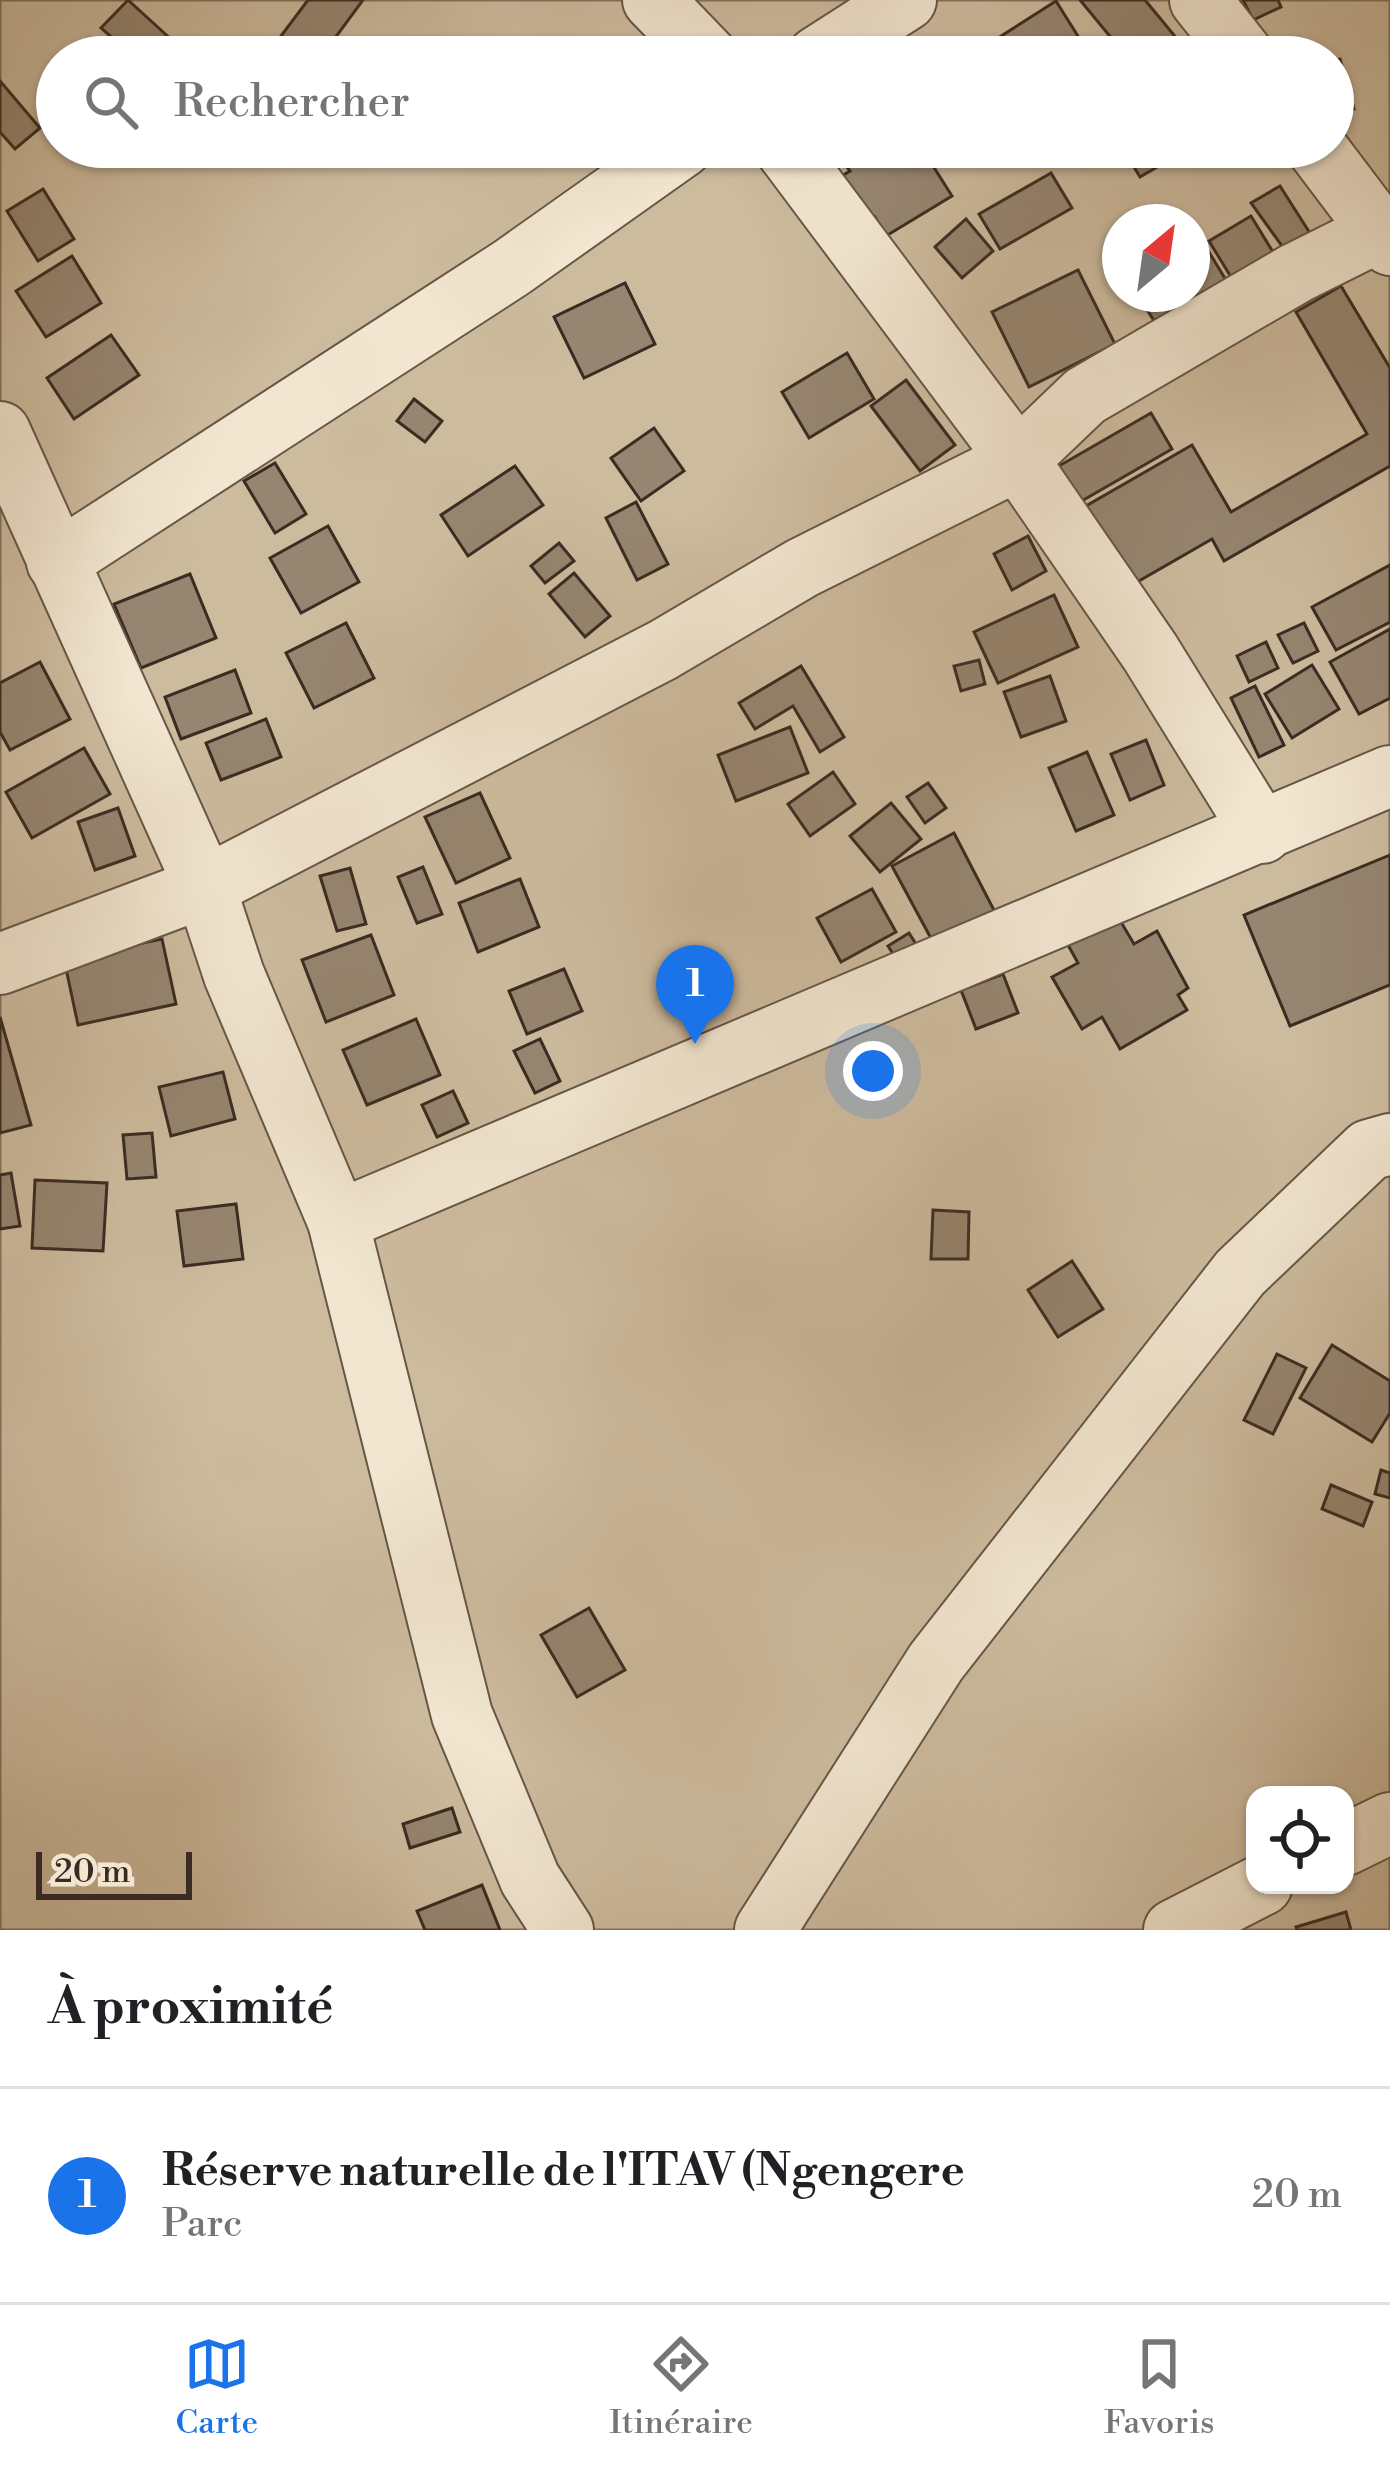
<!DOCTYPE html>
<html lang="fr">
<meta charset="utf-8">
<style>
:root{--surface:#fff;--page:#f6f6f6;--text:#202124;--muted:#757577;--line:#e0e0e0;--accent:#1a73e8}
body{margin:0;font-family:"Libre Bodoni",serif;background:var(--page);color:var(--text)}
.controls{position:absolute;right:36px;bottom:36px;display:grid;overflow:hidden;border-radius:24px;box-shadow:0 3px 9px #0004}
.controls button{width:108px;height:108px;display:grid;place-items:center;padding:0;border:0;border-bottom:3px solid var(--line);background:var(--surface);color:var(--text);font:60px sans-serif}
.compass{position:absolute;left:1102px;top:204px;width:108px;height:108px;border-radius:50%;background:var(--surface);box-shadow:0 3px 9px #0004;rotate:29deg}
.scale{position:absolute;left:36px;bottom:30px;width:156px;box-sizing:border-box;padding-left:12px;border:6px solid #3a2c23;border-top:0;font-size:33px;line-height:42px;white-space:nowrap;color:#3a2c23;-webkit-text-stroke:9px #f2e6d0;paint-order:stroke}
.you{position:absolute;left:873px;top:1071px;width:42px;height:42px;margin:-30px;border:9px solid #fff;border-radius:50%;background:#1a73e8;box-shadow:0 0 0 18px #1a73e833}
.badge{display:grid;place-items:center;width:78px;height:78px;border-radius:50%;background:var(--accent);color:#fff;font-size:39px;font-weight:700}
.pin{position:absolute;translate:-50% -99px;filter:drop-shadow(0 3px 6px #0008)}
.pin::after{content:'';position:absolute;top:63px;width:42px;height:36px;background:inherit;clip-path:polygon(0 0,100% 0,50% 100%)}
.list{margin:0;padding:0;list-style:none}
h2{display:flex;justify-content:space-between;align-items:center;height:156px;margin:0;padding:0 48px;font-size:51px}
h2 small{font-size:39px;font-weight:400;color:var(--muted)}
.list li{display:grid;grid-template-columns:78px 1fr auto;gap:36px;align-items:center;box-sizing:border-box;height:216px;padding:0 48px;border-top:3px solid var(--line)}
.list b{display:block;font-size:45px;white-space:nowrap}
.list p{margin:0;font-size:39px;white-space:nowrap;color:var(--muted)}
.list em{font-size:39px;font-style:normal;color:var(--muted)}
.icon{flex:none;width:66px;height:66px;fill:none;stroke:currentColor;stroke-width:2;stroke-linecap:round;stroke-linejoin:round}
.map{position:relative;flex:none;width:1390px;height:1930px;overflow:hidden}
.search{position:absolute;background:var(--surface);box-shadow:0 3px 9px #0004;left:36px;right:36px;top:36px;height:132px;display:flex;align-items:center;gap:30px;box-sizing:border-box;padding:0 42px;border-radius:66px;color:var(--muted);font-size:45px}
.sheet{height:372px;background:var(--surface)}
nav{display:flex;justify-content:space-around;align-items:center;box-sizing:border-box;height:168px;border-top:3px solid var(--line);background:var(--surface);font-size:33px;color:var(--muted)}
nav a{display:grid;justify-items:center;gap:6px}
nav .on{color:var(--accent)}
.map>svg:first-child{display:block}
</style>
<div class="map">
<svg width="1390" height="1930" viewBox="0 0 1390 1930">
<rect width="100%" height="100%" fill="#ebd8b7"/>
<filter id="stains"><feTurbulence type="fractalNoise" baseFrequency=".00167" numOctaves="4"/><feColorMatrix values="0 0 0 0 .2 0 0 0 0 .09 0 0 0 0 .02 0 0 0 .5 -.17"/></filter>
<radialGradient id="worn" r=".72"><stop offset=".6" stop-color="#630" stop-opacity="0"/><stop offset="1" stop-color="#630" stop-opacity=".3"/></radialGradient>
<path fill="#cdbb9e" stroke="#847460" stroke-width="3" fill-rule="evenodd" d="M 0,0 L 1390,0 L 1390,1930 L 0,1930 ZM 57,57 L 1333,57 L 1333,147 L 57,147 ZM 1120,222 L 1192,222 L 1192,294 L 1120,294 ZM 1255,1795 L 1345,1795 L 1345,1885 L 1255,1885 Z"/>
<g fill="#968570" stroke="#3a2c23" stroke-width="3">
<path d="M 128,0 L 174,42 L 160,57 L 134,57 L 101,28 Z"/>
<path d="M 308,0 L 363,0 L 321,57 L 309,57 L 281,36 Z"/>
<path d="M 1080,0 L 1145,0 L 1192,57 L 1127,57 Z"/>
<path d="M 1243,0 L 1278,0 L 1281,7 L 1253,20 Z"/>
<path d="M 1056,1 L 1091,57 L 990,57 L 984,47 Z"/>
<path d="M 1340,59 L 1354,109 L 1333,115 L 1333,61 Z"/>
<path d="M 0,81 L 40,128 L 15,149 L 0,132 Z"/>
<path d="M 853,147 L 921,147 L 952,196 L 886,236 L 875,217 L 861,225 L 833,181 L 850,171 L 839,156 Z"/>
<path d="M 1122,147 L 1154,147 L 1164,163 L 1140,177 Z"/>
<path d="M 1170,147 L 1206,147 L 1181,164 Z"/>
<path d="M 1051,173 L 1072,208 L 1000,249 L 979,214 Z"/>
<path d="M 1280,186 L 1315,241 L 1287,253 L 1251,203 Z"/>
<path d="M 43,189 L 74,239 L 38,261 L 7,211 Z"/>
<path d="M 1251,216 L 1276,257 L 1234,282 L 1209,241 Z"/>
<path d="M 966,219 L 993,251 L 962,278 L 935,247 Z"/>
<path d="M 1195,229 L 1229,285 L 1158,327 L 1137,294 L 1192,294 Z"/>
<path d="M 72,256 L 101,303 L 46,337 L 16,291 Z"/>
<path d="M 1078,270 L 1115,344 L 1029,387 L 992,312 Z"/>
<path d="M 625,283 L 655,344 L 584,378 L 554,317 Z"/>
<path d="M 1341,286 L 1390,368 L 1390,466 L 1224,561 L 1212,539 L 1118,593 L 1086,506 L 1192,445 L 1231,512 L 1367,434 L 1296,312 Z"/>
<path d="M 111,335 L 139,375 L 74,419 L 47,378 Z"/>
<path d="M 847,353 L 874,399 L 809,438 L 782,392 Z"/>
<path d="M 906,380 L 955,445 L 920,471 L 871,406 Z"/>
<path d="M 414,399 L 442,421 L 425,442 L 397,421 Z"/>
<path d="M 1151,413 L 1172,449 L 1073,506 L 1052,470 Z"/>
<path d="M 654,428 L 684,471 L 641,501 L 611,458 Z"/>
<path d="M 275,463 L 306,514 L 275,533 L 244,481 Z"/>
<path d="M 515,466 L 543,505 L 468,556 L 441,515 Z"/>
<path d="M 636,502 L 668,564 L 637,580 L 606,518 Z"/>
<path d="M 328,526 L 359,582 L 301,613 L 270,558 Z"/>
<path d="M 1028,536 L 1046,571 L 1012,590 L 994,554 Z"/>
<path d="M 559,543 L 574,561 L 545,583 L 531,566 Z"/>
<path d="M 1390,565 L 1390,622 L 1336,650 L 1312,607 Z"/>
<path d="M 574,573 L 610,616 L 585,637 L 549,594 Z"/>
<path d="M 190,574 L 216,638 L 141,668 L 114,604 Z"/>
<path d="M 1054,595 L 1078,647 L 998,683 L 974,632 Z"/>
<path d="M 346,623 L 374,678 L 314,708 L 286,653 Z"/>
<path d="M 1304,623 L 1318,651 L 1293,663 L 1278,635 Z"/>
<path d="M 1390,629 L 1390,698 L 1359,714 L 1330,662 Z"/>
<path d="M 1266,642 L 1278,668 L 1249,682 L 1237,656 Z"/>
<path d="M 979,660 L 985,684 L 961,691 L 954,666 Z"/>
<path d="M 40,662 L 70,719 L 10,750 L 0,732 L 0,683 Z"/>
<path d="M 1312,665 L 1339,709 L 1292,738 L 1265,694 Z"/>
<path d="M 801,666 L 844,737 L 820,752 L 793,706 L 755,729 L 739,703 Z"/>
<path d="M 235,670 L 251,713 L 181,739 L 165,697 Z"/>
<path d="M 1050,676 L 1066,721 L 1021,737 L 1004,692 Z"/>
<path d="M 1255,686 L 1284,745 L 1259,757 L 1231,698 Z"/>
<path d="M 266,719 L 281,757 L 221,780 L 206,743 Z"/>
<path d="M 790,727 L 808,773 L 736,801 L 718,755 Z"/>
<path d="M 1146,740 L 1164,785 L 1130,800 L 1111,754 Z"/>
<path d="M 84,748 L 110,794 L 32,838 L 6,792 Z"/>
<path d="M 1087,752 L 1114,815 L 1076,831 L 1049,768 Z"/>
<path d="M 833,772 L 855,804 L 810,836 L 788,804 Z"/>
<path d="M 928,783 L 946,808 L 925,823 L 907,797 Z"/>
<path d="M 480,793 L 510,858 L 456,883 L 425,817 Z"/>
<path d="M 891,803 L 921,839 L 880,872 L 850,836 Z"/>
<path d="M 118,808 L 135,856 L 95,870 L 78,822 Z"/>
<path d="M 954,833 L 995,912 L 934,944 L 892,866 Z"/>
<path d="M 1390,855 L 1390,985 L 1290,1026 L 1244,915 Z"/>
<path d="M 423,867 L 442,914 L 417,923 L 398,877 Z"/>
<path d="M 350,868 L 366,924 L 337,931 L 320,876 Z"/>
<path d="M 520,879 L 539,927 L 478,952 L 459,903 Z"/>
<path d="M 872,889 L 896,932 L 841,962 L 817,918 Z"/>
<path d="M 1118,917 L 1134,944 L 1157,931 L 1188,988 L 1178,995 L 1187,1010 L 1120,1049 L 1102,1017 L 1082,1029 L 1052,977 L 1078,963 L 1068,945 Z"/>
<path d="M 909,933 L 926,960 L 905,973 L 888,946 Z"/>
<path d="M 371,935 L 394,995 L 326,1022 L 302,960 Z"/>
<path d="M 162,939 L 176,1004 L 78,1025 L 64,959 Z"/>
<path d="M 564,969 L 582,1011 L 527,1034 L 509,991 Z"/>
<path d="M 1003,974 L 1018,1013 L 976,1029 L 961,990 Z"/>
<path d="M 0,1017 L 31,1125 L 0,1133 Z"/>
<path d="M 416,1019 L 440,1075 L 367,1105 L 343,1050 Z"/>
<path d="M 540,1039 L 560,1081 L 535,1093 L 514,1051 Z"/>
<path d="M 223,1072 L 235,1119 L 171,1136 L 159,1087 Z"/>
<path d="M 453,1091 L 468,1123 L 437,1137 L 422,1105 Z"/>
<path d="M 152,1133 L 156,1177 L 127,1179 L 123,1135 Z"/>
<path d="M 11,1173 L 20,1226 L 0,1229 L 0,1175 Z"/>
<path d="M 35,1180 L 107,1183 L 103,1251 L 32,1248 Z"/>
<path d="M 236,1204 L 243,1259 L 184,1266 L 177,1211 Z"/>
<path d="M 933,1210 L 969,1212 L 968,1259 L 931,1259 Z"/>
<path d="M 1072,1261 L 1103,1309 L 1058,1337 L 1028,1290 Z"/>
<path d="M 1332,1345 L 1390,1381 L 1390,1413 L 1372,1442 L 1300,1398 Z"/>
<path d="M 1277,1354 L 1306,1368 L 1273,1434 L 1244,1420 Z"/>
<path d="M 1381,1470 L 1390,1473 L 1390,1498 L 1375,1494 Z"/>
<path d="M 1331,1485 L 1372,1502 L 1363,1526 L 1322,1509 Z"/>
<path d="M 589,1608 L 625,1670 L 577,1697 L 541,1635 Z"/>
<path d="M 452,1808 L 460,1832 L 410,1848 L 403,1824 Z"/>
<path d="M 482,1885 L 500,1930 L 425,1930 L 417,1911 Z"/>
<path d="M 1346,1912 L 1351,1930 L 1297,1930 L 1296,1927 Z"/>
</g>
<g fill="none" stroke-linecap="round" stroke-linejoin="round">
<defs>
<g id="minor">
<path d="M 653,0 L 708,57"/>
<path d="M 1200,0 L 1245,57"/>
<path d="M 817,57 L 906,0"/>
<path d="M 784,147 L 1018,460 L 1150,652 L 1262,833"/>
<path d="M 1316,147 L 1390,245"/>
<path d="M 0,432 L 205,887 L 234,975 L 338,1221 L 462,1715 L 530,1879 L 563,1930"/>
<path d="M 57,562 L 511,268 L 682,147"/>
<path d="M 0,964 L 205,887 L 663,650 L 802,568 L 1018,460 L 1085,396 L 1296,273 L 1382,230"/>
<path d="M 338,1221 L 1390,776"/>
<path d="M 1345,1845 L 1390,1823"/>
<path d="M 765,1930 L 936,1662 L 1240,1273 L 1369,1150 L 1390,1144"/>
<path d="M 1174,1930 L 1262,1885"/>
</g>
</defs>
<use href="#minor" stroke="#665748" stroke-width="64"/>
<use href="#minor" stroke="#f2e6d0" stroke-width="60"/>
</g>
<rect width="100%" height="100%" filter="url(#stains)"/>
<rect width="100%" height="100%" fill="url(#worn)"/>
</svg>
<div class="controls">
<button><svg class="icon" aria-label="locate" viewBox="0 0 24 24"><circle cx="12" cy="12" r="6"/><path d="M12 2v4M12 18v4M2 12h4M18 12h4"/></svg></button>
</div>
<svg class="compass" viewBox="-18 -18 36 36"><path d="M0-13l5 13h-10z" fill="#e53935"/><path d="M0 13l5-13h-10z" fill="#757577"/></svg>
<div class="scale">20 m</div>
<div class="you"></div>
<div class="pin badge" style="left:695px;top:1044px">1</div>
<div class="search"><svg class="icon" aria-label="search" viewBox="0 0 24 24"><circle cx="10" cy="10" r="6"/><path d="M15 15l6 6"/></svg>Rechercher</div>
</div>
<section class="sheet">
<h2>À proximité<small></small></h2>
<ul class="list">
<li><span class="badge">1</span><div><b>Réserve naturelle de l'ITAV (Ngengere</b><p>Parc</p></div><em>20 m</em></li>
</ul>
</section>
<nav>
<a class="on"><svg class="icon" aria-label="map" viewBox="0 0 24 24"><path d="M3 6l6-2 6 2 6-2v14l-6 2-6-2-6 2zM9 4v14M15 6v14"/></svg>Carte</a>
<a><svg class="icon" aria-label="directions" viewBox="0 0 24 24"><path d="M12 3l9 9-9 9-9-9zM9 14v-3h6M13 9l2 2-2 2"/></svg>Itinéraire</a>
<a><svg class="icon" aria-label="saved" viewBox="0 0 24 24"><path d="M7 4h10v16l-5-4-5 4z"/></svg>Favoris</a>
</nav>
